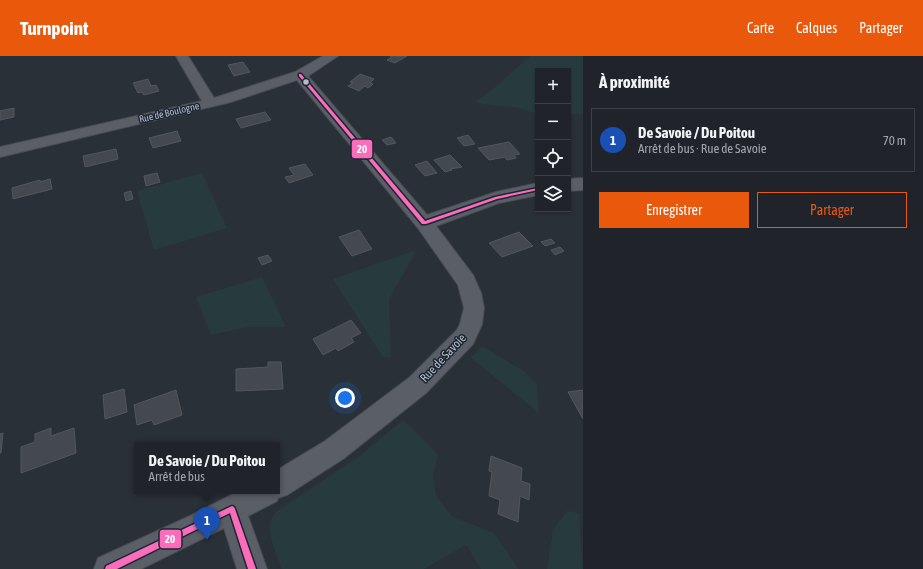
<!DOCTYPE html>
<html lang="fr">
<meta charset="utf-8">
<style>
:root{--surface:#20242a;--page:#2d3036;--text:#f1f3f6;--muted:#a2a4a8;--line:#3d4147;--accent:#ea580c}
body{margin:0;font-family:"Asap Condensed",sans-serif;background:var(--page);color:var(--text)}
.controls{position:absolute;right:12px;top:12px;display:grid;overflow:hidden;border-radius:0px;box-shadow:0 1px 3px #0004}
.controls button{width:36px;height:36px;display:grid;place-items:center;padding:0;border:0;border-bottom:1px solid var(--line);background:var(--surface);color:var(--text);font:20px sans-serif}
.you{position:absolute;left:345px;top:342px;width:14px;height:14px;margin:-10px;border:3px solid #fff;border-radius:50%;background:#1a73e8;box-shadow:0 0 0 6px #1a73e833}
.badge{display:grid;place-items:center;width:26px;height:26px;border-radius:50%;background:var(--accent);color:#fff;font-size:13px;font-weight:700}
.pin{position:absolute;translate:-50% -33px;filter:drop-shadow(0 1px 2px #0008)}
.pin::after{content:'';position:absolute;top:21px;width:14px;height:12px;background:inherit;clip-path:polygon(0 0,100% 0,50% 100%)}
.popup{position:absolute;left:134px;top:386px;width:146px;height:52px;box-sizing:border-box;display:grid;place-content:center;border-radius:0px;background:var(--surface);filter:drop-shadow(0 1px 3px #0005);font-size:13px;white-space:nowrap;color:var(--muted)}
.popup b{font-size:15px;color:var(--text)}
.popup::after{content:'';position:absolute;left:50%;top:100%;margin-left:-8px;border:8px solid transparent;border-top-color:var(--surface)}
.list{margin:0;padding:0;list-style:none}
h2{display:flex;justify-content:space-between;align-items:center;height:52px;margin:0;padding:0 16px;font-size:17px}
h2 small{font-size:13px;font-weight:400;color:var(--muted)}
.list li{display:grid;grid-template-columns:26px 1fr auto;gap:12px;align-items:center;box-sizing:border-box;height:64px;margin:0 8px 8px;padding:0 8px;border:1px solid var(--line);border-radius:0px}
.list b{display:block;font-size:15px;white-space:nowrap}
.list p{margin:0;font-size:13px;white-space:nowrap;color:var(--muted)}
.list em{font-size:13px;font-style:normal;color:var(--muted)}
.actions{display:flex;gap:8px;padding:12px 16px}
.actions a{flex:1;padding:9px 0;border:1px solid var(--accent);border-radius:0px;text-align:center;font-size:14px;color:var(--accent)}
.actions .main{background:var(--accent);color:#fff}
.icon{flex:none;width:22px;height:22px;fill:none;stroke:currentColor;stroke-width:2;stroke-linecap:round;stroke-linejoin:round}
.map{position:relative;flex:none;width:583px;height:513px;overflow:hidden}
header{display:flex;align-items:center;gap:24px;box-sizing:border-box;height:56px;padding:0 20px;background:var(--accent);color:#fff}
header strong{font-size:19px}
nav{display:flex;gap:22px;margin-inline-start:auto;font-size:14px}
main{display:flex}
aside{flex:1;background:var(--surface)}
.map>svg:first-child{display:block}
</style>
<header>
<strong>Turnpoint</strong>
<nav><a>Carte</a><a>Calques</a><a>Partager</a></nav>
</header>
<main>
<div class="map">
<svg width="583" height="513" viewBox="0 0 583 513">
<rect width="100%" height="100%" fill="#2a3038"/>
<g fill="#273a3e">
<path d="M 530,0 L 583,0 L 583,58 L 568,58 L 568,15 L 538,15 L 538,58 C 530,56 521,52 513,51 C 500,49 487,51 474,45 L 486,39 Z"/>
<path d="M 202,117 L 227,172 L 154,194 L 137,135 Z"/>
<path d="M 413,195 L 415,197 L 389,243 L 391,302 L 383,301 L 333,223 Z"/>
<path d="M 262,221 L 286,271 L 248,271 L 211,279 L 196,241 Z"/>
<path d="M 482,290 L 524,315 L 537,328 L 539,357 L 471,302 Z"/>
<path d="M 403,364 L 438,399 L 433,420 L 436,440 L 453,461 L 494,477 L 519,513 L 481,513 L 466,489 L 424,513 L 282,513 C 276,496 262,471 276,456 L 357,402 Z"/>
<path d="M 567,455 L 579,457 L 583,513 L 547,513 L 553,474 Z"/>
</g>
<g fill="#444950" stroke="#52575f">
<path d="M 390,0 L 407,0 L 395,7 L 387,4 L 392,1 Z"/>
<path d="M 243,6 L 250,16 L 234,20 L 228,9 Z"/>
<path d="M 360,18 L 374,23 L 370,27 L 373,28 L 368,32 L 365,30 L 359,35 L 348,30 L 353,27 L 350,26 Z"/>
<path d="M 148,23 L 151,30 L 156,29 L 159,35 L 144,39 L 142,36 L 138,37 L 133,27 Z"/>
<path d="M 14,52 L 14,61 L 0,64 L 0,55 Z"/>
<path d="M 265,56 L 271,64 L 241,72 L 236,63 Z"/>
<path d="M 177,75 L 181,85 L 153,92 L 149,82 Z"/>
<path d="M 468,79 L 475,88 L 464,90 L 457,82 Z"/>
<path d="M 391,81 L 396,87 L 387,89 L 382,84 Z"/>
<path d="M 509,86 L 520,98 L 514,99 L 516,102 L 507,104 L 505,101 L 489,104 L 478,92 Z"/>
<path d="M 116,93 L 118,103 L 85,111 L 83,100 Z"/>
<path d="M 450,99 L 462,111 L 450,113 L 452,114 L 445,116 L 434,104 Z"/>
<path d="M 427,105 L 437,117 L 425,120 L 415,109 Z"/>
<path d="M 305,108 L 313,119 L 289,127 L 285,121 L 294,119 L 289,112 Z"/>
<path d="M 157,117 L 160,126 L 146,130 L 144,120 Z"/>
<path d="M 50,123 L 52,133 L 13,143 L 12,132 L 40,124 L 40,126 Z"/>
<path d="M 131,135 L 133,143 L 126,145 L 124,137 Z"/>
<path d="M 359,174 L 372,193 L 352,200 L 339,181 Z"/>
<path d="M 519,176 L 533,190 L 502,201 L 489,187 Z"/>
<path d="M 551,183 L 555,187 L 545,190 L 541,186 Z"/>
<path d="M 560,191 L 564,195 L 555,199 L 551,194 Z"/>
<path d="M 268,199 L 272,205 L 262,209 L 258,202 Z"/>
<path d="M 351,264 L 361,277 L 351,282 L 354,286 L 338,295 L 336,292 L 323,299 L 313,283 Z"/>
<path d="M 268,306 L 281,306 L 283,333 L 236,335 L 236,313 L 268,311 Z"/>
<path d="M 124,333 L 127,356 L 105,363 L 103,339 Z"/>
<path d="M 176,334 L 182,359 L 154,369 L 152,364 L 137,369 L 134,349 Z"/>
<path d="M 583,334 L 583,363 L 568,336 Z"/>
<path d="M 51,372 L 51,380 L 74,372 L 76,397 L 21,417 L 21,391 L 35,386 L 35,378 Z"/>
<path d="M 3,377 L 1,397 L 0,397 L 0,378 Z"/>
<path d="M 491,400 L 522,412 L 521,425 L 530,428 L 529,444 L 520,440 L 518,466 L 498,458 L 500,444 L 489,440 L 492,416 L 489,415 Z"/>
</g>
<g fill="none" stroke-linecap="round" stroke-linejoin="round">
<defs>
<g id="minor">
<path d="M 176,0 L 188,0 L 214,42 L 295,16 L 323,0 L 338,0 L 308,20 L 427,159 L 496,136 L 538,127 L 538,139 L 499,147 L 436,170 L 473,219 L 481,237 L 484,252 L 482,268 L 473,288 L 426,337 L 343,403 L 287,439 L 278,442 L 277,445 L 248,460 L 267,513 L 237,513 L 224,472 L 141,513 L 94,513 L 98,502 L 190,460 L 239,435 L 277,435 L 277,414 L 325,385 L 410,321 L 457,274 L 460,268 L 464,252 L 458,229 L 418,172 L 297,24 L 231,46 L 0,101 L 0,91 L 202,45 Z"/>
<path d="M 583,122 L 583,134 L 568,135 L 568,123 Z"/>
</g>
</defs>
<use href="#minor" stroke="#484c53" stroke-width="2"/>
<use href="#minor" fill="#5a5e66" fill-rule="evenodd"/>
<defs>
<g id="bus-1">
<path d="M 299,18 L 301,18 L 425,165 L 495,141 L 538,132 L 538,134 L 497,143 L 426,168 L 422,168 L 299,20 Z"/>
<path d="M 232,450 L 234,451 L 235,453 L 256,513 L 248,513 L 230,457 L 117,513 L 105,513 L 106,510 Z"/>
</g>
</defs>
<use href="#bus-1" stroke="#1d2633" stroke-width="3"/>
<use href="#bus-1" fill="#fb6dba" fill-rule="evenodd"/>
</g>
<circle fill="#b4bcc9" stroke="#1d2633" stroke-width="1.5" cx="306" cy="26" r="3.5"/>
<g text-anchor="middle" stroke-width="3" stroke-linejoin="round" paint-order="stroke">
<g font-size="10" fill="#b4bcc9" stroke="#1d2633">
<text transform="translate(169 56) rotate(-13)" y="4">Rue de Boulogne</text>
</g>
<g font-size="12" fill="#b4bcc9" stroke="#1d2633">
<text transform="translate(443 302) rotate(-47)" y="4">Rue de Savoie</text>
</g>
</g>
<g stroke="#1d2633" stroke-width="1.5">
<rect x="351" y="83" width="22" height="20" rx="4" fill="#fb6dba"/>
<rect x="159" y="473" width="23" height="20" rx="4" fill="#fb6dba"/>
</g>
<g font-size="11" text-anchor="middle" font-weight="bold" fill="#fff">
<text x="362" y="97">20</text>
<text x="170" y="487">20</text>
</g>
</svg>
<div class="controls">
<button>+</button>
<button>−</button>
<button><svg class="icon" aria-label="locate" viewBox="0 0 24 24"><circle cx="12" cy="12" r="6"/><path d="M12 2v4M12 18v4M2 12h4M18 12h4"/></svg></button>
<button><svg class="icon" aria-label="layers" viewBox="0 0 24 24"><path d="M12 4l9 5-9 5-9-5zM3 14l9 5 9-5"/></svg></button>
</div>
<div class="you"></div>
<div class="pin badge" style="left:207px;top:484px;background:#1a4fb4">1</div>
<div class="popup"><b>De Savoie / Du Poitou</b>Arrêt de bus</div>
</div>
<aside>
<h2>À proximité<small></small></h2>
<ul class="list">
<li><span class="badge" style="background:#1a4fb4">1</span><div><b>De Savoie / Du Poitou</b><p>Arrêt de bus · Rue de Savoie</p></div><em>70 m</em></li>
</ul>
<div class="actions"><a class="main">Enregistrer</a><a>Partager</a></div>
</aside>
</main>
